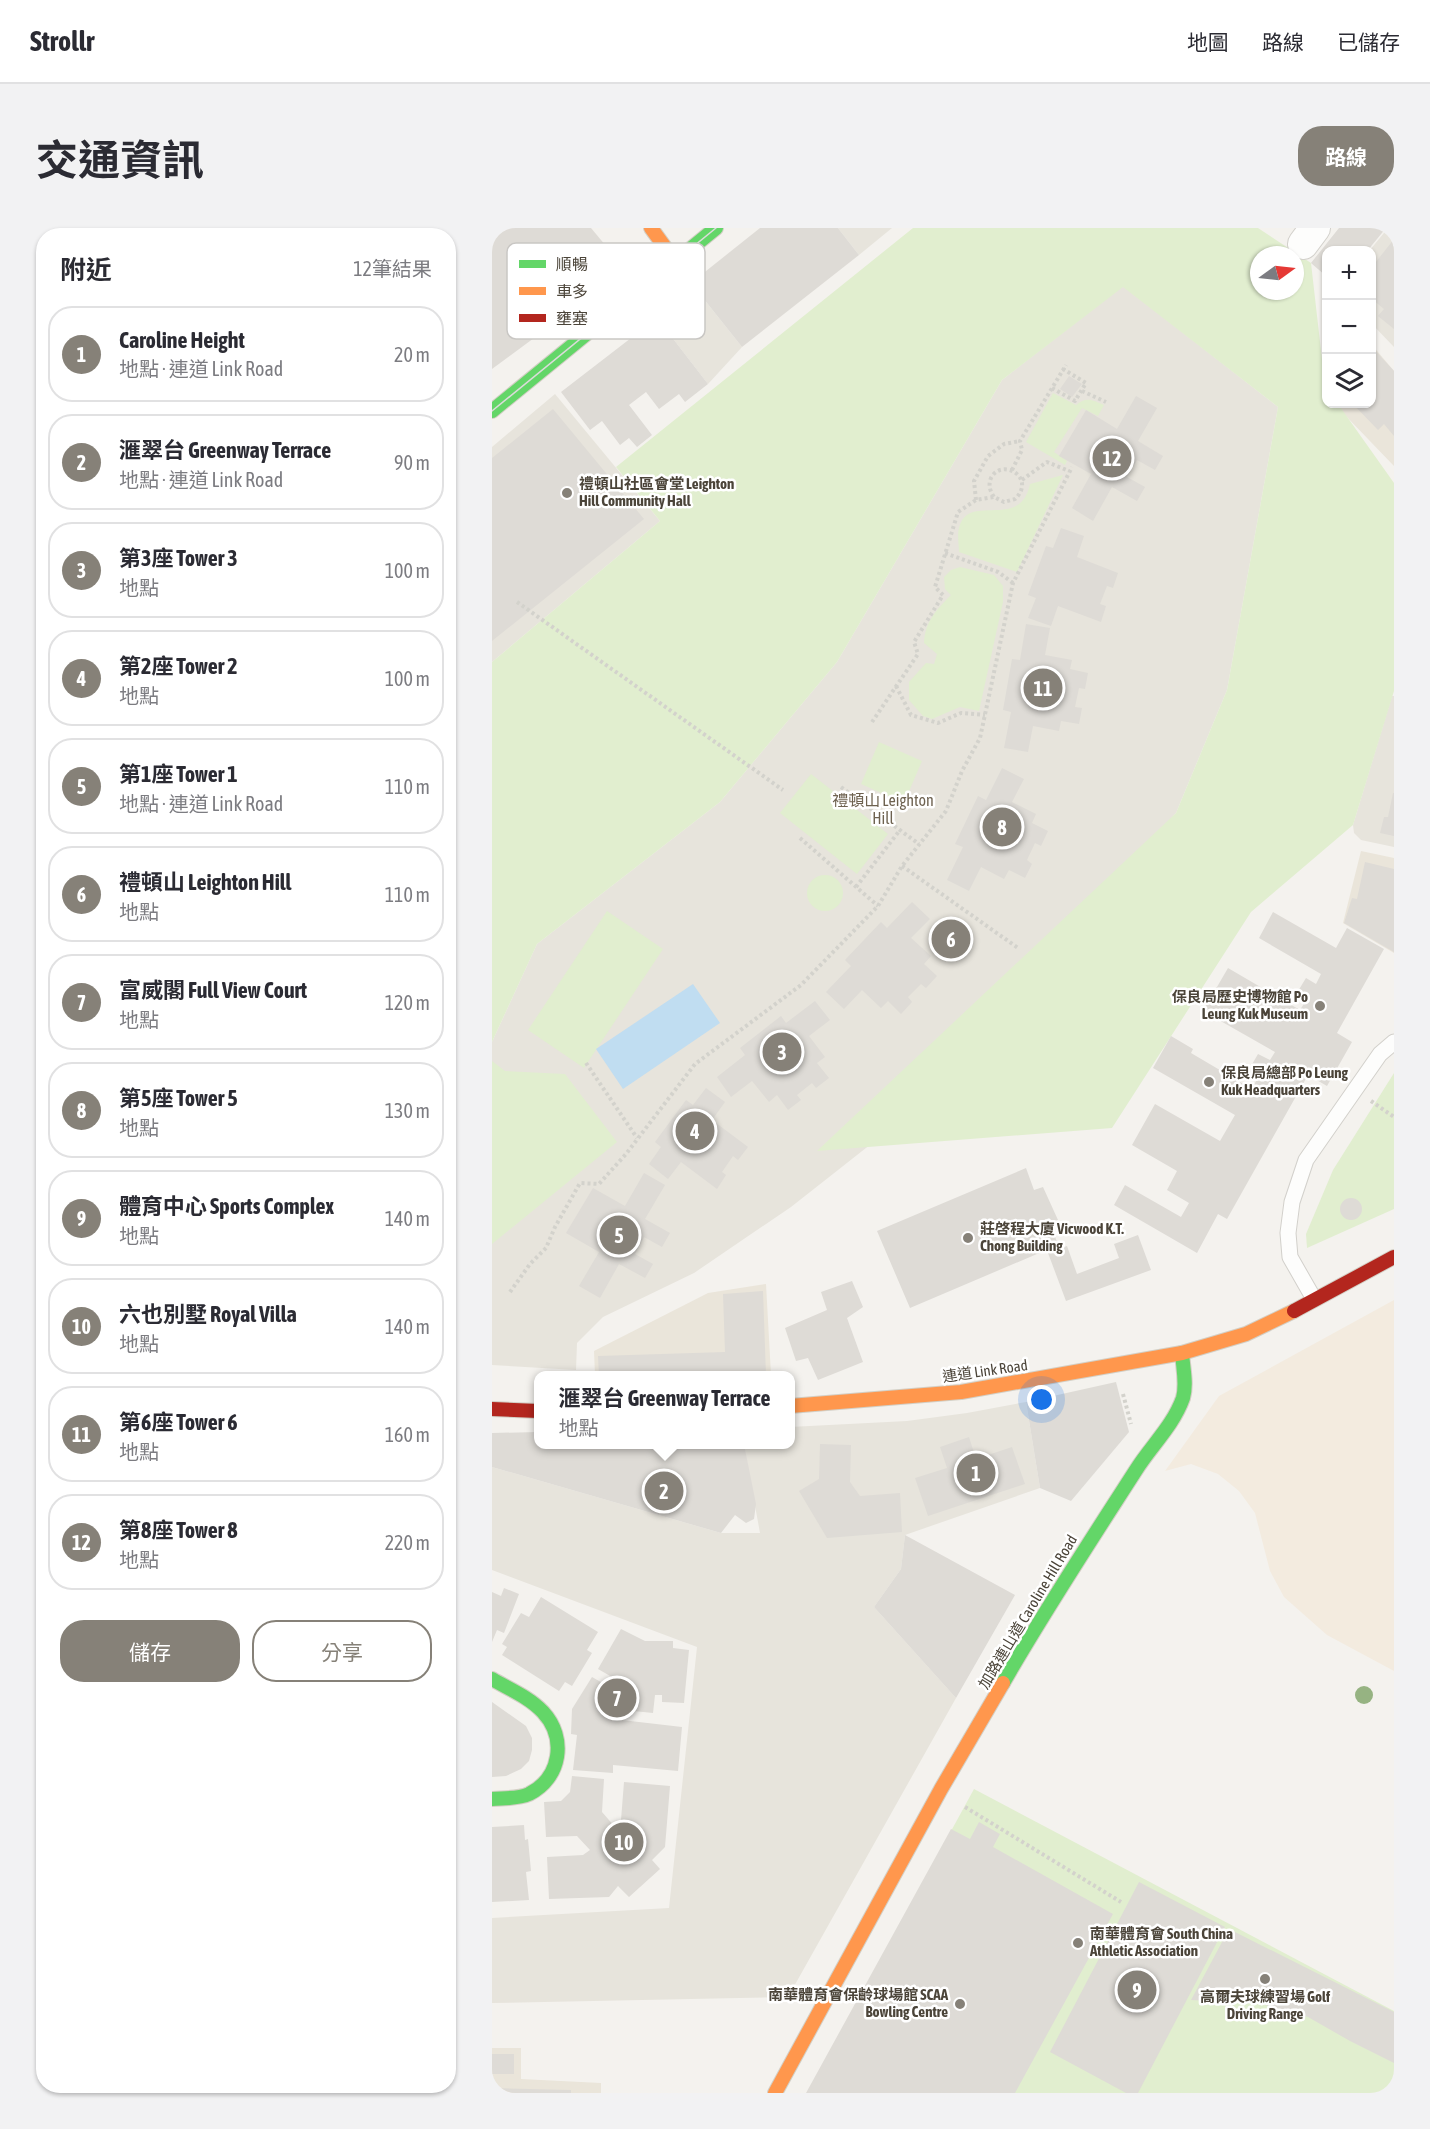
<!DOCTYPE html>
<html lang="zh-TW">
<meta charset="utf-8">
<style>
:root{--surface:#fff;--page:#f2f2f3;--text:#2b2b33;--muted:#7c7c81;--line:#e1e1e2;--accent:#868178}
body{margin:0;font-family:"Asap Condensed","Noto Sans TC",sans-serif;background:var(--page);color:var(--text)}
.controls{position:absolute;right:18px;top:18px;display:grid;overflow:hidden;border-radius:12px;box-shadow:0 2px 4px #0004}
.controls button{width:54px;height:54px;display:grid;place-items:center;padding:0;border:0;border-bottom:2px solid var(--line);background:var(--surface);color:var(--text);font:30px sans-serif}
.compass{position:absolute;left:758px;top:18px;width:54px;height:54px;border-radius:50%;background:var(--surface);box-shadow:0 2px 4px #0004;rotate:75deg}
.you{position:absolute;left:550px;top:1172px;width:21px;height:21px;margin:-15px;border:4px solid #fff;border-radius:50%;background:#1a73e8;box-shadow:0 0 0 9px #1a73e833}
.badge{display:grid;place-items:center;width:39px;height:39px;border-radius:50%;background:var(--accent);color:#fff;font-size:20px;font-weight:700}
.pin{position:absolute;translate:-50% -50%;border:3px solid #fff;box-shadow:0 2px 6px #0006}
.popup{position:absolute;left:42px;top:1143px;width:261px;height:78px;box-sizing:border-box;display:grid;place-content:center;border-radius:12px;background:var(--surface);filter:drop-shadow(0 2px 4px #0005);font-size:20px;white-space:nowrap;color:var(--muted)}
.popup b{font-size:22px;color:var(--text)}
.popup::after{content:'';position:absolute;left:50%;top:100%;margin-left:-12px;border:12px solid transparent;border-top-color:var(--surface)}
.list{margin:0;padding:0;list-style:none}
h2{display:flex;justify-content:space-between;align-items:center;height:78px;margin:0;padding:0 24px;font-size:26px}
h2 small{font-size:20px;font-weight:400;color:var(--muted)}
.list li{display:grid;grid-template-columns:39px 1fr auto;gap:18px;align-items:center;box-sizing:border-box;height:96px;margin:0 12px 12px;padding:0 12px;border:2px solid var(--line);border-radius:24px}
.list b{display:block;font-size:22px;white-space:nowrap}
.list p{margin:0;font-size:20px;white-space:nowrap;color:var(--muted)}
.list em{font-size:20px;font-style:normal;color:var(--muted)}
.actions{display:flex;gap:12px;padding:18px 24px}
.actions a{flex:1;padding:14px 0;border:2px solid var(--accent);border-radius:24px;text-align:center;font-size:21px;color:var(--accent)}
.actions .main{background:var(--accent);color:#fff}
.icon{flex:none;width:33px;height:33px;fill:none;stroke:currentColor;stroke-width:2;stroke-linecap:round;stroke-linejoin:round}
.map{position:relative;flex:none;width:902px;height:1865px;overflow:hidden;border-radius:24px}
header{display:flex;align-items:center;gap:36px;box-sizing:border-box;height:84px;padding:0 30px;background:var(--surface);border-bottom:2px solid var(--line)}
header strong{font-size:28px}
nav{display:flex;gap:33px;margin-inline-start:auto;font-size:21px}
.intro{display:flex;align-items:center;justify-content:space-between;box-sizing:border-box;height:144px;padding:0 36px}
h1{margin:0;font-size:42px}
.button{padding:15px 27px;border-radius:24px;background:var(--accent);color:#fff;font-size:21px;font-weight:700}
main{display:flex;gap:36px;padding:0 36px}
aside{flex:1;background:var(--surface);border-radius:24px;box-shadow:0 2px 4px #0004}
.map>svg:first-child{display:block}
</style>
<header>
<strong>Strollr</strong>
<nav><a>地圖</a><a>路線</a><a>已儲存</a></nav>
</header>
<div class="intro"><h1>交通資訊</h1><a class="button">路線</a></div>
<main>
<aside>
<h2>附近<small>12筆結果</small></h2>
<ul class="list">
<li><span class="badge">1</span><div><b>Caroline Height</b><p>地點 · 連道 Link Road</p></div><em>20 m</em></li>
<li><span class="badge">2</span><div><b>滙翠台 Greenway Terrace</b><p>地點 · 連道 Link Road</p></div><em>90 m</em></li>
<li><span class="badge">3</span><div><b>第3座 Tower 3</b><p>地點</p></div><em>100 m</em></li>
<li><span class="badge">4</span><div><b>第2座 Tower 2</b><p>地點</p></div><em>100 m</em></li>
<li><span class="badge">5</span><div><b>第1座 Tower 1</b><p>地點 · 連道 Link Road</p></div><em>110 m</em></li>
<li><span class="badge">6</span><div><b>禮頓山 Leighton Hill</b><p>地點</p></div><em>110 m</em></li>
<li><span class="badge">7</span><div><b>富威閣 Full View Court</b><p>地點</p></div><em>120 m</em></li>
<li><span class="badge">8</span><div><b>第5座 Tower 5</b><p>地點</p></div><em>130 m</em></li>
<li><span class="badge">9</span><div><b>體育中心 Sports Complex</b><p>地點</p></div><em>140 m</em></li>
<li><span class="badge">10</span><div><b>六也別墅 Royal Villa</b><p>地點</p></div><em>140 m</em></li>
<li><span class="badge">11</span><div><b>第6座 Tower 6</b><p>地點</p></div><em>160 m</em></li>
<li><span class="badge">12</span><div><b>第8座 Tower 8</b><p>地點</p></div><em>220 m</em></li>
</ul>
<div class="actions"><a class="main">儲存</a><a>分享</a></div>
</aside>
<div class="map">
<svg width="902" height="1865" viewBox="0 0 902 1865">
<rect width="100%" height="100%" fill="#f4f2ee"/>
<g fill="#e7e4dc">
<path d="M 346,0 L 400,0 L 367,27 Z"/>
<path d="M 896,0 L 902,0 L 902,119 L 880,96 L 880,22 L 878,22 Z"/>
<path d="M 199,55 L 250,119 L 216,156 L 165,90 Z"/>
<path d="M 631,58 L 786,179 L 735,462 L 684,585 L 407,894 L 299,979 L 202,1045 L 111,1089 L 85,1115 L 84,1142 L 0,1137 L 0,814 L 45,716 L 228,574 L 345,434 L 510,152 Z"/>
<path d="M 63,166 L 168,293 L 0,434 L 0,219 Z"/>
<path d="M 900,468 L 902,468 L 902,619 L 869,612 L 862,605 L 861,597 Z"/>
<path d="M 534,1174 L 548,1260 L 413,1307 L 409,1341 L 382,1379 L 464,1470 L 296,1769 L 0,1775 L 0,1690 L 177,1680 L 205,1419 L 0,1342 L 0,1239 L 229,1305 L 268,1305 L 252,1217 L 298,1216 L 298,1199 L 415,1193 L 475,1185 Z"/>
</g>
<path fill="#f3ebdf" d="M 902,1072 L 902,1443 L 835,1407 L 792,1369 L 778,1343 L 763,1285 L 747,1263 L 726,1246 L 699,1236 L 673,1243 L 727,1168 Z"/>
<g fill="#eae5da">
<path d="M 880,117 L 902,143 L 902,238 L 852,186 L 846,176 L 880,176 Z"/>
<path d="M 869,623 L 902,630 L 902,725 L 851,695 Z"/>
<path d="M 274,1056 L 279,1147 L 103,1147 L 102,1123 L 216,1065 Z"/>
<path d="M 0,1820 L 29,1820 L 29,1851 L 109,1855 L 109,1865 L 0,1865 Z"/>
</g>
<g fill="#e1eecf" fill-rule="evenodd">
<path d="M 421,0 L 766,0 L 819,35 L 832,149 L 834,153 L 834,176 L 846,176 L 902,255 L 902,463 L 861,597 L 759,684 L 620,900 L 325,923 L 684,585 L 735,462 L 786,179 L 631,59 L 510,152 L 345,434 L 228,574 L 45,716 L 0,814 L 0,434 L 168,293 L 124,239 ZM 767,27 L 803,27 L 803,63 L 767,63 Z"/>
<path d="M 561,165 L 584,177 C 594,168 601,172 612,177 L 606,188 L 590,180 L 562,224 L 575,233 L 573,237 L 534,214 Z"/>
<path d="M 571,247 L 525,344 L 467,324 C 467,317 465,307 467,300 C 476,263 528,304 538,256 Z"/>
<path d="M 468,339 L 502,347 L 511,358 L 511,374 L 487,483 L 468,479 L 440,491 L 431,488 L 417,472 L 417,454 L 434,435 L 442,436 L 445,426 L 432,415 C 433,394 444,382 459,367 L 453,361 L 452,349 L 459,342 Z"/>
<path d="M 387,514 L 430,533 L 412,575 L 369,556 Z"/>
<path d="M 319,546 L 396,606 L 365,646 L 288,585 Z"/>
<circle cx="333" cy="665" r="18"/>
<path d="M 115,683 L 171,721 L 92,840 L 36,802 Z"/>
<path d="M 0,833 L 13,843 L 73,846 L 125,914 L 0,1016 Z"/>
<path d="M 902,845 L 902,981 L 815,1020 L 814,1006 L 841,942 Z"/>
<path d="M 482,1561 L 902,1783 L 902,1865 L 316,1865 Z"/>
</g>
<path fill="#c0ddf1" d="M 201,756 L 228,795 L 131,861 L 104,821 Z"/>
<g fill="#dedbd6">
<path d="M 0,0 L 99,0 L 134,42 L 0,141 Z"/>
<path d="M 268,0 L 346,0 L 367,27 L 250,119 L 199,55 Z"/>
<path d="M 847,0 L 894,0 L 876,22 L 834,22 L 834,48 L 819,35 Z"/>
<path d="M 902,11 L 902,101 L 886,88 L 892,81 L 880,71 L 880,39 Z"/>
<path d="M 165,90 L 216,156 L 193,174 L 187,166 L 167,181 L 154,164 L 137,177 L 160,207 L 145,219 L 137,210 L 128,217 L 110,193 L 98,202 L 69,164 Z"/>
<path d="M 880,119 L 902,143 L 902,208 L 892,196 L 886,202 L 861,176 L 880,176 Z"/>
<path d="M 577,148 L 590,156 L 580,169 L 568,161 Z"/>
<path d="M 644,168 L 665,180 L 646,213 L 671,228 L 663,242 L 645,232 L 635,249 L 653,259 L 645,273 L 620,259 L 601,293 L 580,280 L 599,246 L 567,228 L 594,182 L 625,201 Z"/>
<path d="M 61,181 L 152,291 L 0,413 L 0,230 Z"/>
<path d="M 569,300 L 592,308 L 585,329 L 626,345 L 621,360 L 615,358 L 608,376 L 614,378 L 609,394 L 566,378 L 559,398 L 536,390 L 544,370 L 536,367 L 554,318 L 561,320 Z"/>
<path d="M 534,396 L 558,400 L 553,427 L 580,432 L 578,441 L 596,445 L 593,461 L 587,460 L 583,479 L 590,480 L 587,496 L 569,493 L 567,503 L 541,498 L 536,524 L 512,520 L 519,484 L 511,482 L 520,431 L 528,432 Z"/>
<path d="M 510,540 L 532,551 L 520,574 L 544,586 L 540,595 L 556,603 L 549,618 L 543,615 L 535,632 L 540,636 L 533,650 L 517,642 L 512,651 L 489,639 L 477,663 L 455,652 L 471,619 L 463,616 L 486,568 L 494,572 Z"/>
<path d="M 901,565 L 902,565 L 902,608 L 888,605 L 892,589 L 896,589 Z"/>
<path d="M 873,634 L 902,641 L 902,724 L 852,695 L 860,670 L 865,671 Z"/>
<path d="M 420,674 L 438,691 L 419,710 L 439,728 L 432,736 L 445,748 L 434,760 L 429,756 L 416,769 L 420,774 L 409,786 L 396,773 L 389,780 L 370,762 L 352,781 L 334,764 L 359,738 L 353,732 L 389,694 L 395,700 Z"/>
<path d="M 781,684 L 844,720 L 855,700 L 892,721 L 845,805 L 860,814 L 835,858 L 816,847 L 735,991 L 726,986 L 705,1025 L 622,977 L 633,957 L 689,989 L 697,975 L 675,962 L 685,943 L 640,917 L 663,876 L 728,913 L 743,887 L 661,840 L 679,808 L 701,821 L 699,825 L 760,861 L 765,851 L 755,845 L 766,826 L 778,832 L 783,824 L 711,783 L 736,740 L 808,782 L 813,774 L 803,768 L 814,750 L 824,756 L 829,746 L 767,710 Z"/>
<path d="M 323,773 L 338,792 L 317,808 L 333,829 L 325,835 L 337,850 L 324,860 L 320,855 L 305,867 L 309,872 L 296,882 L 285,867 L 277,874 L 260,853 L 239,869 L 225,849 L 253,827 L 248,820 L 289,788 L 294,795 Z"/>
<path d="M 214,860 L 233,874 L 220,892 L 256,919 L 246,932 L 241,928 L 230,944 L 234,947 L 225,961 L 189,934 L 176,951 L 157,936 L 169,919 L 163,914 L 194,872 L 201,877 Z"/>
<path d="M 534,940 L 542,962 L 551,959 L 566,992 L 558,994 L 566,1017 L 418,1080 L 385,1003 Z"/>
<path d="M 152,945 L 173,957 L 153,991 L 178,1005 L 170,1019 L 152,1009 L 143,1026 L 161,1036 L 153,1050 L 127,1036 L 108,1070 L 87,1058 L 107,1024 L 74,1005 L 101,960 L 133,978 Z"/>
<circle cx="859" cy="981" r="11"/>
<path d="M 646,1007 L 659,1042 L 574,1073 L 556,1025 L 575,1018 L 585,1046 L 627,1030 L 622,1016 Z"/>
<path d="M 360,1053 L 371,1079 L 355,1090 L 371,1134 L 326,1152 L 316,1130 L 304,1133 L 293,1100 L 335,1082 L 329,1064 Z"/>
<path d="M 271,1063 L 274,1148 L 107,1148 L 106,1128 L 233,1124 L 231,1066 Z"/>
<path d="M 624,1154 L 637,1204 L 579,1273 L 548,1260 L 534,1174 Z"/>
<path d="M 46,1204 L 46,1216 L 252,1216 L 264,1276 L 262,1291 L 254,1295 L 243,1287 L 229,1305 L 0,1239 L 0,1205 Z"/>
<path d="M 477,1209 L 484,1231 L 520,1219 L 533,1256 L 436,1288 L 423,1250 L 455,1240 L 448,1219 Z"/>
<path d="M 328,1216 L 359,1217 L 358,1254 L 368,1268 L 408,1265 L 410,1304 L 335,1310 L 307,1263 L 327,1251 Z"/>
<path d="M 413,1307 L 523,1367 L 464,1470 L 382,1379 L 409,1341 Z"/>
<path d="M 12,1360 L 27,1366 L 12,1405 L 5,1402 L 0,1414 L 0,1364 L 9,1368 Z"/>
<path d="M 49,1369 L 106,1404 L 95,1422 L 100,1425 L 80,1458 L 73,1454 L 67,1463 L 10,1427 L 15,1419 L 10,1416 L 29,1385 L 37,1389 Z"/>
<path d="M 129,1401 L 153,1413 L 181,1413 L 181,1420 L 197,1422 L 192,1475 L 170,1474 L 170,1467 L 163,1467 L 161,1485 L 122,1481 L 121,1491 L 190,1499 L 186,1543 L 121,1537 L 121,1545 L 81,1542 L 85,1507 L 79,1506 L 80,1481 L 100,1449 L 114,1457 L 120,1449 L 106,1441 Z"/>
<path d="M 0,1474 L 34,1498 L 40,1510 L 40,1522 L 37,1533 L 29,1541 L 14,1548 L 0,1549 Z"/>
<path d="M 80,1548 L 112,1551 L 110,1584 L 123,1599 L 129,1592 L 132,1554 L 178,1558 L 173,1619 L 160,1632 L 168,1641 L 137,1669 L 126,1658 L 117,1669 L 57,1671 L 55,1629 L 91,1627 L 98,1622 L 85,1608 L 54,1609 L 52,1574 L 69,1573 L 78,1564 Z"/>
<path d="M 487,1594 L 508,1606 L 501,1619 L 621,1686 L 523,1865 L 314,1865 L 459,1601 L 478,1611 Z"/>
<path d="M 32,1597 L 33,1612 L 36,1611 L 39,1643 L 34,1644 L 37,1672 L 0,1674 L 0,1599 Z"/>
<path d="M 647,1654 L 733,1699 L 646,1865 L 634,1865 L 558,1824 Z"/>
<path d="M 737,1701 L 902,1784 L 902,1835 L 858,1813 L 816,1789 L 769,1776 L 699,1772 Z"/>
<rect x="0" y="1826" width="22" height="20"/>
<path d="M 0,1860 L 79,1862 L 79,1865 L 0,1865 Z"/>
</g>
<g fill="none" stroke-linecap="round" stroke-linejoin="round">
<defs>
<path id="lane" d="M 822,1071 L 798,1029 L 796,1005 L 800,974 L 814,932 L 888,826 L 902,814"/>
<path id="street" d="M 811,16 L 823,0"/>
<g id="fast">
<path d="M 0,183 L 224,0"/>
<path d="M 0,1451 C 17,1461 37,1469 51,1484 C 75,1510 69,1550 37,1566 C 26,1571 12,1570 0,1571"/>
<path d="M 511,1455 C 553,1382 599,1312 644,1242 C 659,1218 681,1198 691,1170 C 695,1156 691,1140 690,1125"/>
</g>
<g id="slow">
<path d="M 159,0 L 183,33"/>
<path d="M 298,1178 L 469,1164 L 690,1125 L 754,1106 L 802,1083"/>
<path d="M 283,1865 L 449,1561 L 511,1455"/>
</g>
<g id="jam">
<path d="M 802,1083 L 902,1029"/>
<path d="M 0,1181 L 46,1183"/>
</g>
</defs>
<use href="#lane" stroke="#d2d0cb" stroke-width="17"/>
<use href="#street" stroke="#d2d0cb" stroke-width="32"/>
<use href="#fast" stroke="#d3cfc5" stroke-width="16"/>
<use href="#slow" stroke="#d3cfc5" stroke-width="16"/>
<use href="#jam" stroke="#d3cfc5" stroke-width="16"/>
<g stroke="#d3d2cc" stroke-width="4" stroke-dasharray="3 3" stroke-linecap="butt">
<path d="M 560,160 L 583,173 L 594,155 L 571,141"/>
<path d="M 590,163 L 614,174"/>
<path d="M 520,242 L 530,222 L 528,213 L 574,137"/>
<path d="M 530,252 L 555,234 L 577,243"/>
<path d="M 484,272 L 482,253 L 496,228 L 512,216 L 528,213"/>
<path d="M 453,325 L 506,344 L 521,355"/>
<path d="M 25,374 L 291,562"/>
<path d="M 404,458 L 419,487 L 446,495 L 469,485 L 493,487"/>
<path d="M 380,494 L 426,426 L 422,414 L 451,367 L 443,359 L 466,284 L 484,272 L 502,269 L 512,274 L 523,271 C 545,250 510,229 499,250 C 496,257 498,263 502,269"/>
<path d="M 349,559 L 427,616"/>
<path d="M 308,610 L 386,678"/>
<path d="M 410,638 L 526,720"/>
<path d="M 364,659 L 408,602"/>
<path d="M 94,835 L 145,910"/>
<path d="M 879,873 L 902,889"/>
<path d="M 18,1064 L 38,1036 L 54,1020 L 63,999 L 88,955 L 107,956 L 134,926 L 203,836 L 309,757 L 386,678 L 410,638 L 454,583 L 470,543 L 488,510 L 521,355 L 580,239"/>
<path d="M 631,1166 L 639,1196"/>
<path d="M 473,1579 L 629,1674"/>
</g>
<use href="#lane" stroke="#fdfdfc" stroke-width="15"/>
<use href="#street" stroke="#fdfdfc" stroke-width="30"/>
<use href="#fast" stroke="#63d668" stroke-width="14"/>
<use href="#slow" stroke="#ff974d" stroke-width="14"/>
<use href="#jam" stroke="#b3261e" stroke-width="14"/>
<path stroke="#dbdbda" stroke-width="1.5" d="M 0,183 L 224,0"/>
</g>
<circle fill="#96b382" cx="872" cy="1467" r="9"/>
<g fill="#868178" stroke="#fff" stroke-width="2">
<circle cx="75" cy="265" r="6"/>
<circle cx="828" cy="778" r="6"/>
<circle cx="717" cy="854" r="6"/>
<circle cx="476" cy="1010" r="6"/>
<circle cx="586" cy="1715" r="6"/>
<circle cx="773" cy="1751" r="6"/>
<circle cx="468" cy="1776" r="6"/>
</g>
<g text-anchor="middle" stroke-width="5" stroke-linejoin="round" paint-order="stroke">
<g font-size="15" font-weight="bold" fill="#4b4439" stroke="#fff" text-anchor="start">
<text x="87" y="261">禮頓山社區會堂 Leighton<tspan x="87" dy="17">Hill Community Hall</tspan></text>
<text x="816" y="774" text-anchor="end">保良局歷史博物館 Po<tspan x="816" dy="17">Leung Kuk Museum</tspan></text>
<text x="729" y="850">保良局總部 Po Leung<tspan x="729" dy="17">Kuk Headquarters</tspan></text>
<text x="488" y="1006">莊啓程大廈 Vicwood K.T.<tspan x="488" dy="17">Chong Building</tspan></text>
<text x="598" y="1711">南華體育會 South China<tspan x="598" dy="17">Athletic Association</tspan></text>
<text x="456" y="1772" text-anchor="end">南華體育會保齡球場館 SCAA<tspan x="456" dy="17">Bowling Centre</tspan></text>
<text x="773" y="1774" text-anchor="middle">高爾夫球練習場 Golf<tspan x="773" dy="17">Driving Range</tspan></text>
</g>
<g font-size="15" fill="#4b4439" stroke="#fff">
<text transform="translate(493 1143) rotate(-8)" y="5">連道 Link Road</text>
<text transform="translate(536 1384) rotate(-59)" y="5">加路連山道 Caroline Hill Road</text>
</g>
<g font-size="16" fill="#6e6250" stroke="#fff">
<text x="391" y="578">禮頓山 Leighton<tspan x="391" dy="18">Hill</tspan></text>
</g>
</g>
<rect x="15" y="15" width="198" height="96" rx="9" fill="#fff" stroke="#c9c7c4" stroke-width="1.5"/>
<rect x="27" y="32" width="27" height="8" fill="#63d668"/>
<rect x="27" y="59" width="27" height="8" fill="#ff974d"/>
<rect x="27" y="86" width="27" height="8" fill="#b3261e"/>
<g font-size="16" fill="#4b4439">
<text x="64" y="42">順暢</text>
<text x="64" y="69">車多</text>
<text x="64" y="96">壅塞</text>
</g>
</svg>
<div class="controls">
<button>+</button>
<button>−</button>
<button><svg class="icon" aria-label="layers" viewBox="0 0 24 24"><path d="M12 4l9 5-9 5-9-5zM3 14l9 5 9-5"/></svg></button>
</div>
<svg class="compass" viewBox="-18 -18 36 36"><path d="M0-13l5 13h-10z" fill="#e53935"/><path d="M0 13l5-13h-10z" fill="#7c7c81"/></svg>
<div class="you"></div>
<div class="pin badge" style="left:484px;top:1245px">1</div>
<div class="pin badge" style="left:172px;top:1263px">2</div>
<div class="popup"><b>滙翠台 Greenway Terrace</b>地點</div>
<div class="pin badge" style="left:290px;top:824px">3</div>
<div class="pin badge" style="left:203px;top:903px">4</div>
<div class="pin badge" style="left:127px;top:1007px">5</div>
<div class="pin badge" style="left:459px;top:711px">6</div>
<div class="pin badge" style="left:125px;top:1470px">7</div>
<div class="pin badge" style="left:510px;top:599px">8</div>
<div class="pin badge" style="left:645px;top:1762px">9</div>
<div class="pin badge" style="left:132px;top:1614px">10</div>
<div class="pin badge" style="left:551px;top:460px">11</div>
<div class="pin badge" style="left:620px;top:230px">12</div>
</div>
</main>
